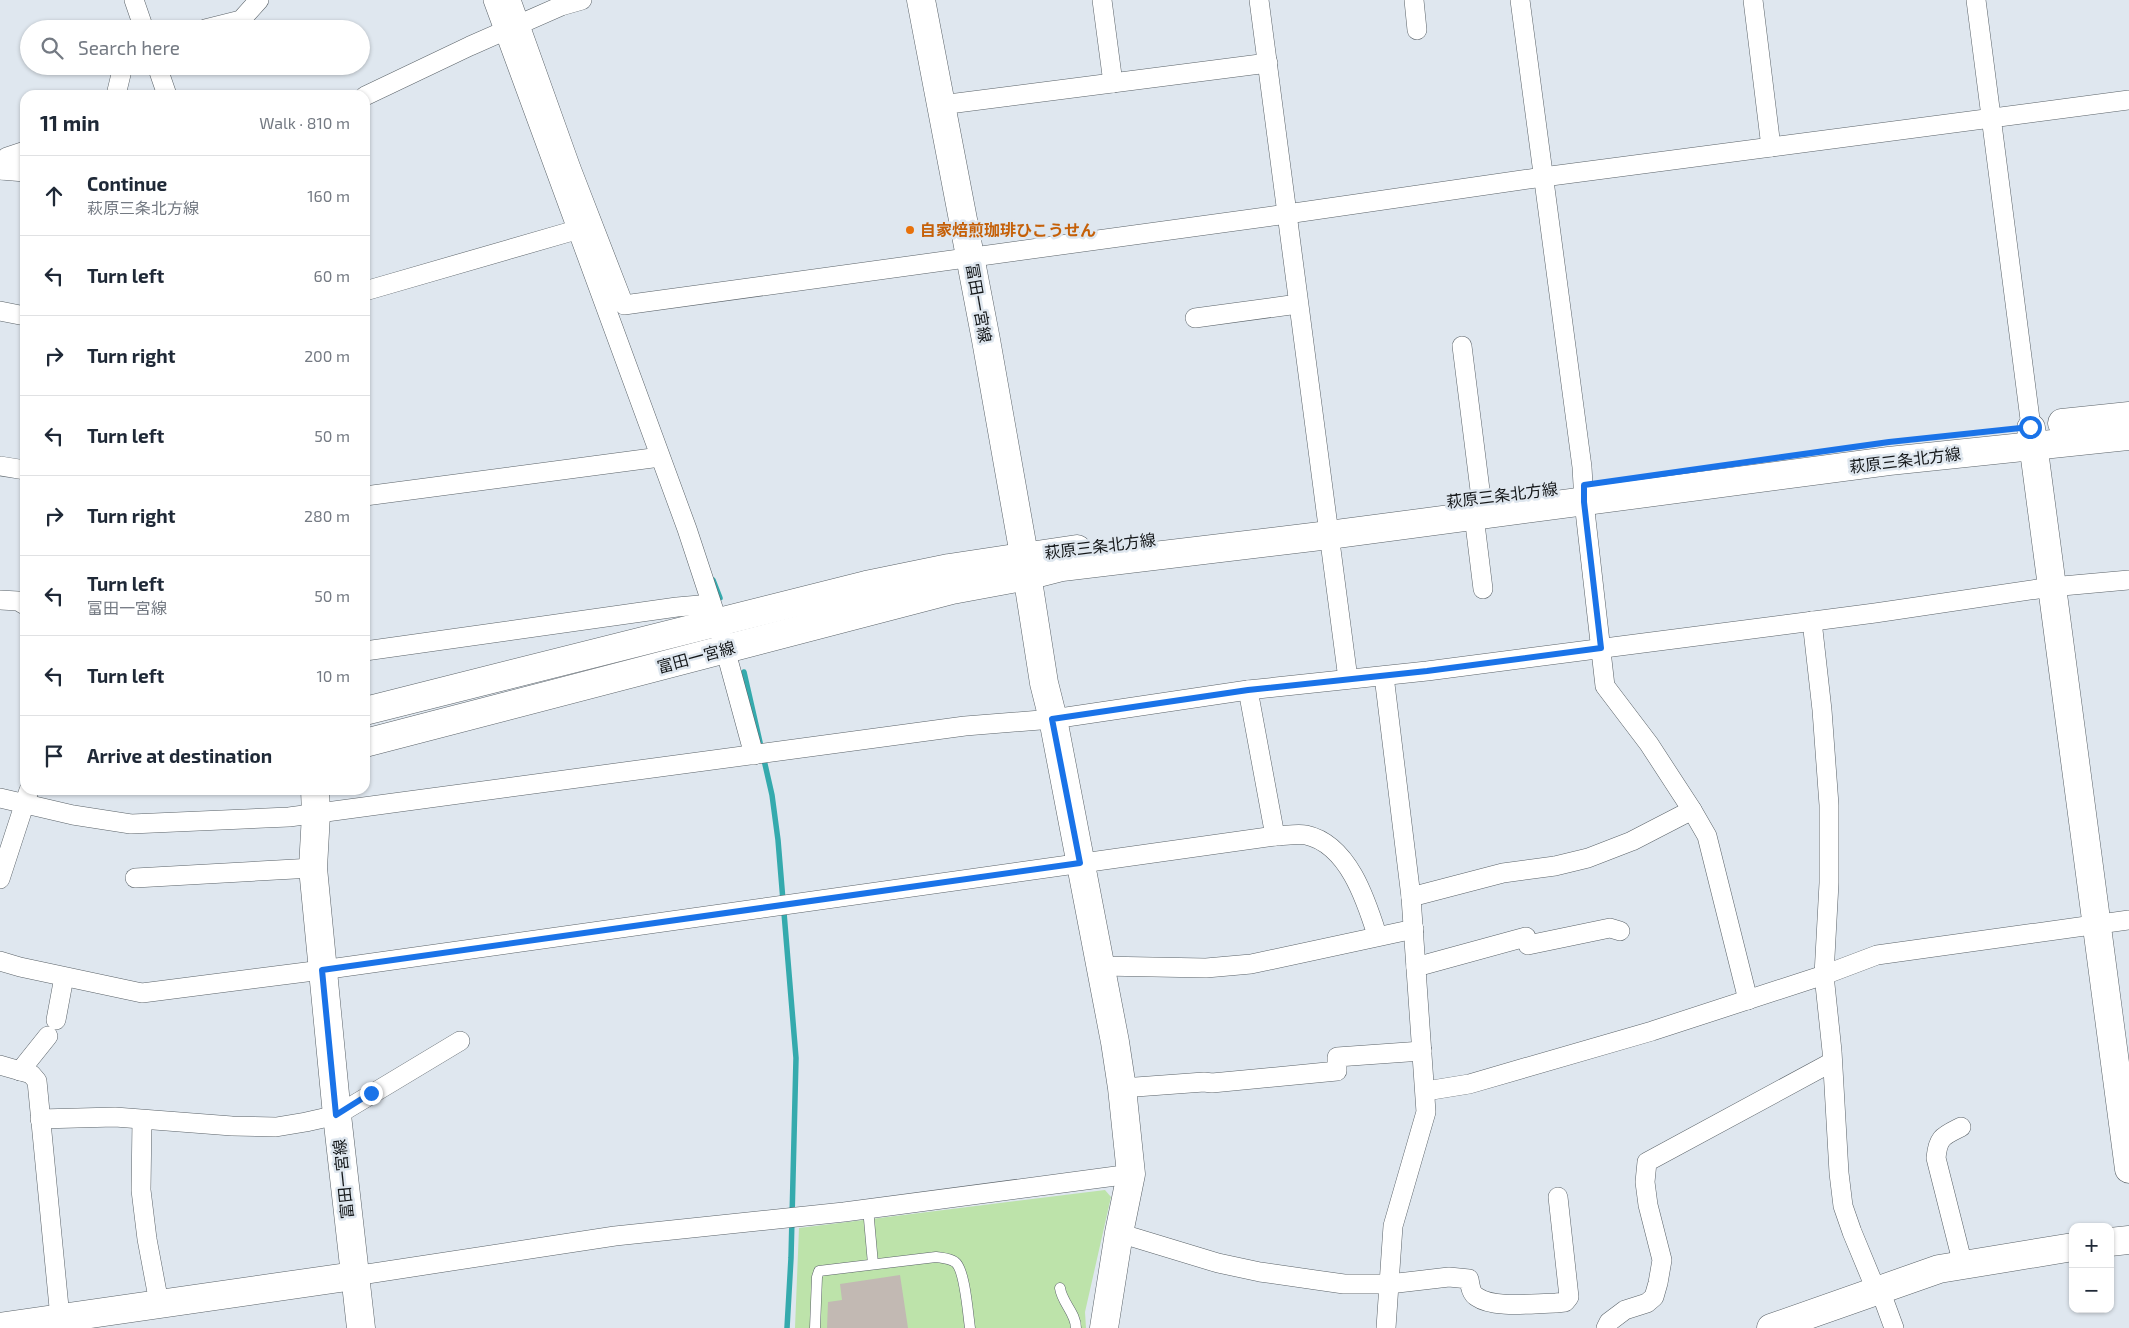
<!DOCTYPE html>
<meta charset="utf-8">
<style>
:root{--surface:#fff;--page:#f6f6f7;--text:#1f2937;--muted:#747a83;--line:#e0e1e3}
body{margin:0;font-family:"Exo 2","Noto Sans JP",sans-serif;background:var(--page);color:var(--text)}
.controls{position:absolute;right:15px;bottom:15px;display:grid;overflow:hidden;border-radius:10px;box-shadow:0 1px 4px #0004}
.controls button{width:45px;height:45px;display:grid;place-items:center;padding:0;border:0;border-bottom:1px solid var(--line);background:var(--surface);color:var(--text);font:25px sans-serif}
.stop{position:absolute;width:15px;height:15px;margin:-11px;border:4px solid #1a73e8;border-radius:50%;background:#fff}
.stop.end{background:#1a73e8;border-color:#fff;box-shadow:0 1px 5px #0008}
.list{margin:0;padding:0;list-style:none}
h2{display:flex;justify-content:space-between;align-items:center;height:65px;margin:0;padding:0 20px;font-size:21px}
h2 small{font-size:16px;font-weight:400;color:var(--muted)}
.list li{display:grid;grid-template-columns:32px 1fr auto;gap:15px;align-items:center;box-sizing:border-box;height:80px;padding:0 20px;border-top:1px solid var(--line)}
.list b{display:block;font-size:19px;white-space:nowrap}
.list p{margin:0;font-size:16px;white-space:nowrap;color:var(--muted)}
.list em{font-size:16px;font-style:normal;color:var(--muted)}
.icon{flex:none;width:28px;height:28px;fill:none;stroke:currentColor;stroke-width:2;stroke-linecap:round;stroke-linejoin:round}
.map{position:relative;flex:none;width:2129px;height:1328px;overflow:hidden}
.search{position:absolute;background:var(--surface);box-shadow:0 1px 4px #0004;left:20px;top:20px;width:350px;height:55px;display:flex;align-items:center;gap:12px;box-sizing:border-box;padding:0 18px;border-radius:28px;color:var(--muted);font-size:19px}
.panel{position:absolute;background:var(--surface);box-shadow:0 1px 4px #0004;left:20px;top:90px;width:350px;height:705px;border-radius:15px}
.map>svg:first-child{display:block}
</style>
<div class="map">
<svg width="2129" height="1328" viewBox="0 0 2129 1328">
<rect width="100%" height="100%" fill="#dfe7ef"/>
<path fill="#bde3aa" d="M 1105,1190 L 1111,1197 L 1085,1312 L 1086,1328 L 795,1328 L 799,1228 Z"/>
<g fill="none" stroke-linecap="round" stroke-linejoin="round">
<g stroke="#35aaad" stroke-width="5.5">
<path d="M 713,580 L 720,598"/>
<path d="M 744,672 L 772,795 L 778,840 L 796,1058 L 791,1258 L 787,1328"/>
</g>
</g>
<path fill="#c2b9b3" d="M 900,1275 L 908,1328 L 827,1328 L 828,1302 L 842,1300 L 840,1284 Z"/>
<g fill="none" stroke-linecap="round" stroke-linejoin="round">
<defs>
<g id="lane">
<path d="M 868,1208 L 873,1264"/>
<path d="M 1060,1288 C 1062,1303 1076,1313 1076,1328"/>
<path d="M 815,1328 L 817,1277 L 819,1271 L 936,1257 C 942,1258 949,1258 955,1262 C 965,1269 968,1315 970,1328"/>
</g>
<g id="street">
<path d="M 134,0 L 144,29"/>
<path d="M 493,0 L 687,529 L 718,623 L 754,755"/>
<path d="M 511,0 L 571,168 L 624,305 L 1287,214 L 1543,177 L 2129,100"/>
<path d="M 1102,0 L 1113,83"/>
<path d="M 1259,0 L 1348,679"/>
<path d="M 1414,0 L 1417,30"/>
<path d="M 1520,0 L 1582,467 L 1584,502 L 1605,686 L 1649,744 L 1692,810 L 1707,836 L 1748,1000"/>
<path d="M 1753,0 L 1771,147"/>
<path d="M 1976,0 L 2031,427"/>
<path d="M 205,29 L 241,20 L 259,0"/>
<path d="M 157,66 L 167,95"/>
<path d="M 116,95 L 123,66"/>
<path d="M 365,96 L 470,46 L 561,6 L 582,0"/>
<path d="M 941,105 L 1268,63"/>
<path d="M 0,170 L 25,172"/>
<path d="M 2,170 L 7,157 L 25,151"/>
<path d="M 365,291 L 576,230"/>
<path d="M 0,311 L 25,316"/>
<path d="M 1195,318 L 1298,304"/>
<path d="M 1462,346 L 1481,498"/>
<path d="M 0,466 L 25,470"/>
<path d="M 365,496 L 660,457"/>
<path d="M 1474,516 L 1483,589"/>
<path d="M 0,600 L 18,601 L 25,605"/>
<path d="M 1812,621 L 1822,710 L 1829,805 L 1829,883 L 1824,975 L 1832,1051 L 1839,1173 L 1843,1206 L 1852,1232 L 1876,1290 L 1883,1298 L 1894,1328"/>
<path d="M 365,651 L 677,607 L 711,604"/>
<path d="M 1384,676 L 1411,897 L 1426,1112 L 1393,1226 L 1386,1328"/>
<path d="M 1248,690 L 1275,836"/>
<path d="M 0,798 L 73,815 L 131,824 L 289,817 L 965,726 L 1053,719 L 1248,690 L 1427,671 L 1875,613 L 2051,587 L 2129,580"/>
<path d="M 135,878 L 313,868"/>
<path d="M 0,879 L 29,790"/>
<path d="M 1411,897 L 1503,873 L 1555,866 L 1588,858 L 1632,841 L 1692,810"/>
<path d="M 0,961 L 20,967 L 142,993 L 322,970 L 1275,836 C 1284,836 1297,833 1306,835 C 1348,844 1366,900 1377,935"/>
<path d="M 1100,966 L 1206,968 L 1251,964 L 1414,929"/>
<path d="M 1416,967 L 1526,937 L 1528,945 L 1610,928 L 1620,931"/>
<path d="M 56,1020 L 64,977"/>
<path d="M 0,1065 L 31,1074 L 37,1081 L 61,1328"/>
<path d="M 20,1071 L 48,1036"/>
<path d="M 1122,1088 L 1204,1082 L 1212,1083 L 1337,1071 L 1337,1057 L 1422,1051"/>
<path d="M 1426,1091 L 1469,1084 L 1652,1031 L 1824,975 L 1877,955 L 2129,920"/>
<path d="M 40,1119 L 115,1117 L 232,1126 L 276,1127 L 306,1122 L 337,1115 L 460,1041"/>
<path d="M 142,1120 L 141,1190 L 147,1239 L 159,1303"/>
<path d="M 1961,1127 C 1943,1136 1938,1137 1936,1158 L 1963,1265"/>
<path d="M 1119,1233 L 1218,1263 L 1260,1272 L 1344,1284 L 1389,1284 L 1449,1277 L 1469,1279 C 1470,1285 1471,1294 1477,1297 C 1494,1309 1535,1303 1556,1303 L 1565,1302 L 1569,1297 L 1558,1197"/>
<path d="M 354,1276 L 615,1236 L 844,1212 L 1131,1174"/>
<path d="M 1606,1328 L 1609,1322 L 1625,1310 L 1647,1303 L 1654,1297 L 1658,1283 L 1662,1260 L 1648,1205 L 1645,1182 L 1647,1162 L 1832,1062"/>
</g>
<g id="secondary">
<path d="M 921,0 L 986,340 L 1024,555 L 1044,683 L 1053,719 L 1115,1042 L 1122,1088 L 1131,1174 L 1119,1233 L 1104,1328"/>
<path d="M 2062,423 L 2129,416"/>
<path d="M 2031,428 L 2129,1169"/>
<path d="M 365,711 L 866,585 L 949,568 L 1077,549"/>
<path d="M 365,743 L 952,590 L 1027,576 L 1062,567 L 1329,535 L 1889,461 L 2129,436"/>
<path d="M 315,790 L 316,814 L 313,868 L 337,1115 L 361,1328"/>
<path d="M 2110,1242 L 2129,1240"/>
<path d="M 0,1327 L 354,1276"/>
<path d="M 1771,1328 L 1939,1269 L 2073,1247"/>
</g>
</defs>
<use href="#lane" stroke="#5a6268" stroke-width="11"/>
<use href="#street" stroke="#5a6268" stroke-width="20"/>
<use href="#secondary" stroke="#5a6268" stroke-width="29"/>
<use href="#lane" stroke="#fff" stroke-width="10"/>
<use href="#street" stroke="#fff" stroke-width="19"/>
<use href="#secondary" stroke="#fff" stroke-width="28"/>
</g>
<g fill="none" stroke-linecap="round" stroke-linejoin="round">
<path stroke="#1a73e8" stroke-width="6" d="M 371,1093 L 336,1115 L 322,970 L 1080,863 L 1052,719 L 1248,690 L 1427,671 L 1601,648 L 1584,502 L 1584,485 L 1889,442 L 2030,427"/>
</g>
<circle fill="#e8710a" stroke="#dfe7ef" stroke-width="2" cx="910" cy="230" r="5"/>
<g text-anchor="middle" stroke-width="5" stroke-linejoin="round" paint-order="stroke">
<g font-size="16" font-weight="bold" fill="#c56008" stroke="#dfe7ef" text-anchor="start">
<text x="920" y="236">自家焙煎珈琲ひこうせん</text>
</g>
<g font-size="16" fill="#141719" stroke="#dfe7ef">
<text transform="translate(979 303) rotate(80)" y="6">冨田一宮線</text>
<text transform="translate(1905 460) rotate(-7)" y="6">萩原三条北方線</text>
<text transform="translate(1502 495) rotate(-7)" y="6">萩原三条北方線</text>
<text transform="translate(1100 546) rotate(-7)" y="6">萩原三条北方線</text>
<text transform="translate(696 657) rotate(-15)" y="6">富田一宮線</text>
<text transform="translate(343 1179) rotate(-96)" y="6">富田一宮線</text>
</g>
</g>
</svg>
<div class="controls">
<button>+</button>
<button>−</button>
</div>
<div class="stop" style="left:2030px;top:427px"></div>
<div class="stop end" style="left:371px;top:1093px"></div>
<div class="search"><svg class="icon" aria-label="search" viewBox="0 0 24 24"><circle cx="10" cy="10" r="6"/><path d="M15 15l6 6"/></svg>Search here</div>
<section class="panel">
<h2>11 min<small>Walk · 810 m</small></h2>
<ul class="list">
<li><svg class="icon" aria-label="ahead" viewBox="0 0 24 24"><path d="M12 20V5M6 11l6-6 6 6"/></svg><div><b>Continue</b><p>萩原三条北方線</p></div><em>160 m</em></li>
<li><svg class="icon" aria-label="left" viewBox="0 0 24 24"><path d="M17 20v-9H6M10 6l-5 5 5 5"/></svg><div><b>Turn left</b></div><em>60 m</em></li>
<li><svg class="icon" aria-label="right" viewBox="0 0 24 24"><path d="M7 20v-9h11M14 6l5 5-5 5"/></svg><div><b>Turn right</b></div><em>200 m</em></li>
<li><svg class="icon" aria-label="left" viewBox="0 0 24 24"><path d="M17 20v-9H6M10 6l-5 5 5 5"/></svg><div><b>Turn left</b></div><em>50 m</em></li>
<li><svg class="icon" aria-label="right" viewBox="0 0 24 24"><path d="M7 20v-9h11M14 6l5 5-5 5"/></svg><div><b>Turn right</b></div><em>280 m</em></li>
<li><svg class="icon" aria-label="left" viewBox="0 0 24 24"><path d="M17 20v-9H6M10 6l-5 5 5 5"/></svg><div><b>Turn left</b><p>富田一宮線</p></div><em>50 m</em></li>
<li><svg class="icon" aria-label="left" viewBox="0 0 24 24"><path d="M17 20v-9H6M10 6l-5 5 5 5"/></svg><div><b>Turn left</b></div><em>10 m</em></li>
<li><svg class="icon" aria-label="arrive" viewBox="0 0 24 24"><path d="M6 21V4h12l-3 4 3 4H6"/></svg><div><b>Arrive at destination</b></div></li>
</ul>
</section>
</div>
